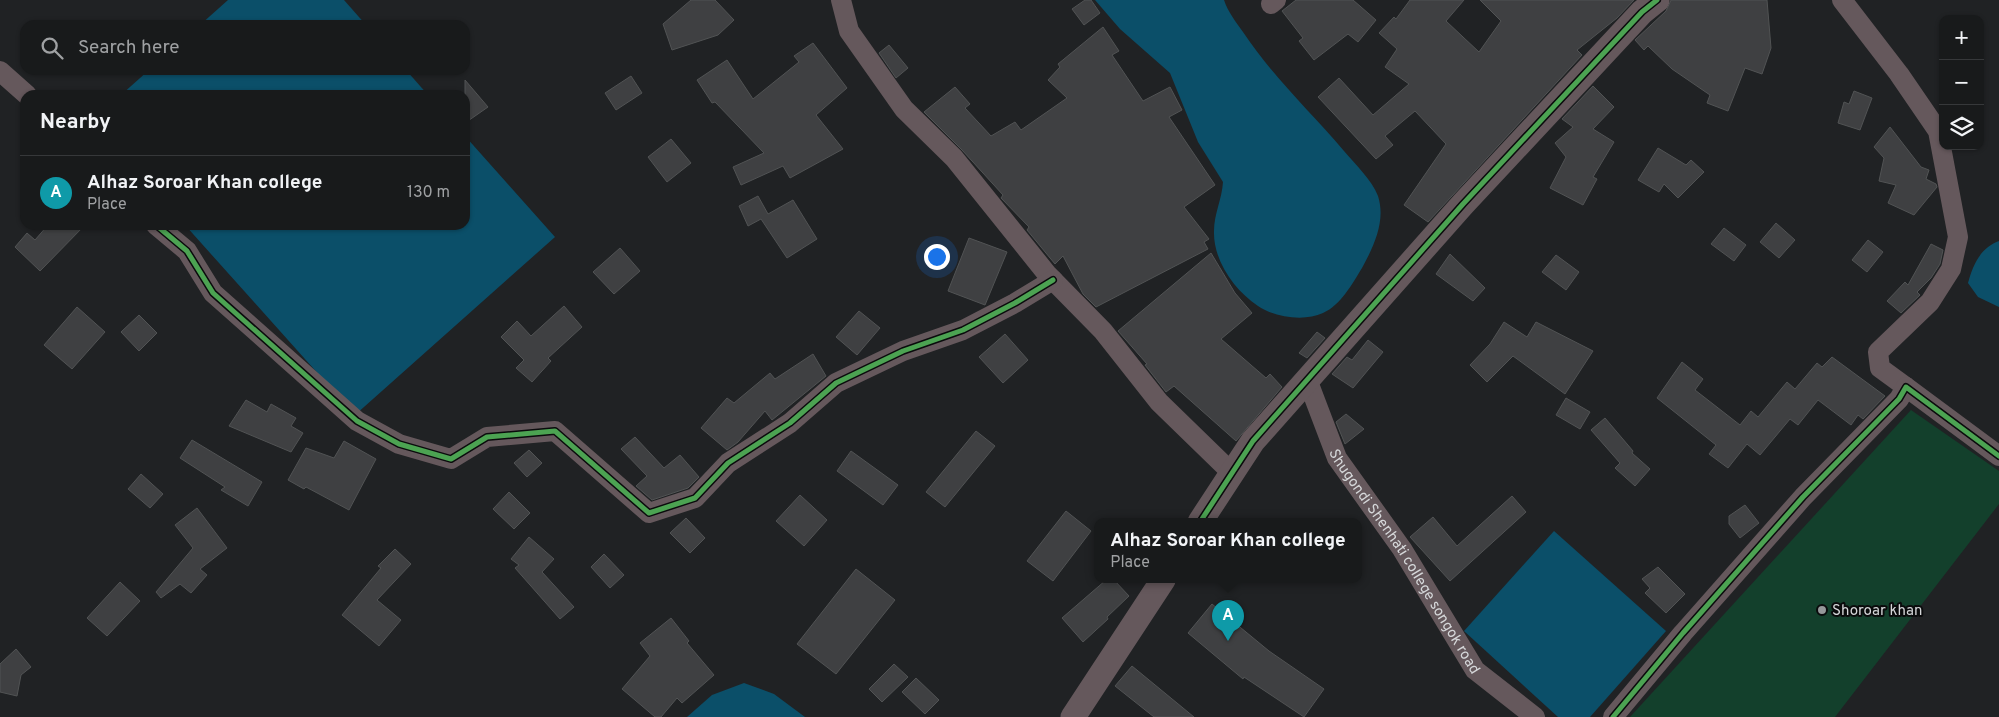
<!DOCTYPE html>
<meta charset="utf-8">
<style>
:root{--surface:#181a1b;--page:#252728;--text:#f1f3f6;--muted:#9fa1a3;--line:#36383a;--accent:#0b8043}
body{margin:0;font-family:Overpass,sans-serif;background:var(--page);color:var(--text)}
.controls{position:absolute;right:15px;top:15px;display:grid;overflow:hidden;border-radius:10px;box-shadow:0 1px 4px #0004}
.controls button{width:45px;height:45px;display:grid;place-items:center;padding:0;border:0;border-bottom:1px solid var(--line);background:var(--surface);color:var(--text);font:25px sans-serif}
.you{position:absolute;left:936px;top:256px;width:18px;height:18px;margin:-12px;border:4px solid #fff;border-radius:50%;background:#1a73e8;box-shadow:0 0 0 8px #1a73e833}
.badge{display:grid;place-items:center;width:32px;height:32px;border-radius:50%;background:var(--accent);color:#fff;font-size:16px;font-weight:700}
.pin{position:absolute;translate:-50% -41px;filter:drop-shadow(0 1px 2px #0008)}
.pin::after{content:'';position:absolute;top:26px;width:18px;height:15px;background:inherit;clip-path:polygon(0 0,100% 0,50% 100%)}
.popup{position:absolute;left:1094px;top:518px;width:268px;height:65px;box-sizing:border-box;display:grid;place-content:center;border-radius:10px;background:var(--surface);filter:drop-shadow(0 1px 4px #0005);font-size:16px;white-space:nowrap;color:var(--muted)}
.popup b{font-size:19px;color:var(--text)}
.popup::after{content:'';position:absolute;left:50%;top:100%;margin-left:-10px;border:10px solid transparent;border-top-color:var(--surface)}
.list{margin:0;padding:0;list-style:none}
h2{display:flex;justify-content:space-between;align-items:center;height:65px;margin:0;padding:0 20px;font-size:21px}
h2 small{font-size:16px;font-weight:400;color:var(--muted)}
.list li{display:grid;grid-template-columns:32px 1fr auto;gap:15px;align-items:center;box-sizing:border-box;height:75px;padding:0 20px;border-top:1px solid var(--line)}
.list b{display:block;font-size:19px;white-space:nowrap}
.list p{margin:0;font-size:16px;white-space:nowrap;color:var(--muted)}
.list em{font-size:16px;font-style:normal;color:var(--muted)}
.icon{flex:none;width:28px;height:28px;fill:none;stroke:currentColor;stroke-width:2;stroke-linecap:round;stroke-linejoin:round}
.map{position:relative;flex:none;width:1999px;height:717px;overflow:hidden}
.search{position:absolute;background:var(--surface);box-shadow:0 1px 4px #0004;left:20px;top:20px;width:450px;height:55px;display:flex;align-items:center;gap:12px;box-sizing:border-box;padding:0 18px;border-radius:15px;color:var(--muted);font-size:19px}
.panel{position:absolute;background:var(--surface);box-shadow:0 1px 4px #0004;left:20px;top:90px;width:450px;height:140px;border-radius:15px}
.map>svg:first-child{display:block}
</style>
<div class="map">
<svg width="1999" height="717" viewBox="0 0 1999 717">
<rect width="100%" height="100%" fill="#202224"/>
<path fill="#13402c" d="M 1911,410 L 1999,471 L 1999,504 L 1835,717 L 1630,717 Z"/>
<g fill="#0b4f69">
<path d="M 228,0 L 344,0 L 366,25 L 200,25 Z"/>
<path d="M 1095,0 L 1224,0 C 1228,12 1236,22 1243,32 C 1273,77 1309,110 1344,151 C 1355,164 1372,180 1378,196 C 1386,221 1374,246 1362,268 C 1352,284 1341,305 1323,313 C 1304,322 1274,317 1258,306 C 1234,290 1213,260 1214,231 C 1214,214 1222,199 1223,182 L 1198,142 L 1170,73 L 1120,29 Z"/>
<path d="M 149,70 L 406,70 L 428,95 L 121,95 Z"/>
<path d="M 465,136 L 555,237 L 355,415 L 185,225 L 465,225 Z"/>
<path d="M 1999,241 L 1999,307 L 1978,297 L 1968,283 C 1973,265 1980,248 1999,241 Z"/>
<path d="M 1554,531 L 1666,631 L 1590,717 L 1558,717 L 1464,631 Z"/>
<path d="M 744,683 L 774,694 L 805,717 L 687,717 L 712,695 Z"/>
</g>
<g fill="#3f4042" stroke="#515354">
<path d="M 691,0 L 715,0 L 734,20 L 718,35 L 672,50 L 663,24 Z"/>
<path d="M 1085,0 L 1091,0 L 1100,13 L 1084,25 L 1072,9 Z"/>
<path d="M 1296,0 L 1353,0 L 1376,20 L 1358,42 L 1348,34 L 1314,60 L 1299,41 L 1303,38 L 1282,11 Z"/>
<path d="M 1410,0 L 1464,0 L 1446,21 L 1479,52 L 1501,21 L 1480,0 L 1634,0 L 1617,18 L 1577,50 L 1582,55 L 1428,222 L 1404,205 L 1446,144 L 1415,111 L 1385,136 L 1393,145 L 1376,159 L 1318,97 L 1339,78 L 1373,115 L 1409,84 L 1385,67 L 1397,49 L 1379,33 L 1394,17 L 1396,19 Z"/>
<path d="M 1671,0 L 1767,0 L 1771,48 L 1762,74 L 1745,68 L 1728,111 L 1707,103 L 1710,95 L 1672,69 L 1648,46 L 1644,50 L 1635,40 L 1666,11 Z"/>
<path d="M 1103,27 L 1119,51 L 1112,55 L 1143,101 L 1170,87 L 1182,110 L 1169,117 L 1215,185 L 1184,207 L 1209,239 L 1204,242 L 1208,249 L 1096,307 L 1083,294 L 1063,256 L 1055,264 L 1027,230 L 1029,227 L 1001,198 L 1003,195 L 962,150 L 924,112 L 955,87 L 970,104 L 965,108 L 991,136 L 1015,122 L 1021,130 L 1067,98 L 1048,80 L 1060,67 L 1058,64 Z"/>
<path d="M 813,43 L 847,88 L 816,115 L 843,149 L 790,178 L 783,166 L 741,185 L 733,167 L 764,153 L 715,102 L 712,103 L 697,80 L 727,60 L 753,99 L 799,62 L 794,56 Z"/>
<path d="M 889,45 L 908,68 L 896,78 L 879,53 Z"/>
<path d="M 631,76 L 642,93 L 616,110 L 605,93 Z"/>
<path d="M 465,80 L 488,107 L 465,123 Z"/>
<path d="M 1593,86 L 1614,107 L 1593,129 L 1614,142 L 1593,177 L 1597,179 L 1583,205 L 1550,188 L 1566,157 L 1555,143 L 1573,127 L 1562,119 Z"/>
<path d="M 1854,91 L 1872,98 L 1860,130 L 1838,123 L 1844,102 L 1849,104 Z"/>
<path d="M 1890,127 L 1921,167 L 1929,170 L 1926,179 L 1936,184 L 1937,187 L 1914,215 L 1888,203 L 1896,185 L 1879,181 L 1884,158 L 1874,147 Z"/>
<path d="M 671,139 L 691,163 L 667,182 L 648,157 Z"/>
<path d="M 1658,148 L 1686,165 L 1691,160 L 1704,172 L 1678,198 L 1664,184 L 1659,192 L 1638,180 Z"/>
<path d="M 758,196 L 768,214 L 793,200 L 817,239 L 787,258 L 761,219 L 748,226 L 739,206 Z"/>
<path d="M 1776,223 L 1795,240 L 1779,258 L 1760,242 Z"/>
<path d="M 48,225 L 85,225 L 40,271 L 15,247 L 27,233 L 35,240 Z"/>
<path d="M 1724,228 L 1746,245 L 1734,261 L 1711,244 Z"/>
<path d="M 969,238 L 1007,252 L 985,305 L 948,291 Z"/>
<path d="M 1868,240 L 1883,252 L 1867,272 L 1852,260 Z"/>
<path d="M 1931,244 L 1943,250 L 1940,264 L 1931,278 L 1917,292 L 1920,295 L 1901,313 L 1887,301 L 1905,282 L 1908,285 Z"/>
<path d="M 620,248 L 640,271 L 614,294 L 593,272 Z"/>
<path d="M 1211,253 L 1235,293 L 1252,313 L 1221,339 L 1266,378 L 1270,374 L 1282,387 L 1236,441 L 1174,386 L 1166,392 L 1145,365 L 1147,364 L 1118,331 Z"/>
<path d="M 1450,254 L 1485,288 L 1473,301 L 1436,274 Z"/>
<path d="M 1556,255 L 1579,272 L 1566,290 L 1542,272 Z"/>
<path d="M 564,306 L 582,327 L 548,358 L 551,361 L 532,382 L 516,368 L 524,360 L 501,337 L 517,321 L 531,336 Z"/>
<path d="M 77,307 L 105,332 L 72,369 L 44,345 Z"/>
<path d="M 859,311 L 880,328 L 857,355 L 836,337 Z"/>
<path d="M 139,315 L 157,333 L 139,351 L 121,332 Z"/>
<path d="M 1504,322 L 1527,337 L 1536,322 L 1593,351 L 1565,394 L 1513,356 L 1487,382 L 1470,365 L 1490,344 Z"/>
<path d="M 1317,332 L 1325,338 L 1307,358 L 1299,353 Z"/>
<path d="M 1005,334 L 1028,360 L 1003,383 L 979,357 Z"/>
<path d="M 1368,340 L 1383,352 L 1353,388 L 1332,374 L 1347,357 L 1352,360 Z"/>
<path d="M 813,354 L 826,376 L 772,420 L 765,411 L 738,442 L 727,450 L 701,428 L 727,398 L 734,403 L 770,373 L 775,379 Z"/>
<path d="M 1832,357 L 1885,396 L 1863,419 L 1858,415 L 1851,425 L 1818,400 L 1798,425 L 1790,419 L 1760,455 L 1747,444 L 1728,468 L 1709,454 L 1716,445 L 1657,398 L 1682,362 L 1703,379 L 1695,390 L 1740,425 L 1751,411 L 1758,417 L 1787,382 L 1795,389 L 1817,363 L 1822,367 Z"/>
<path d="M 1566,398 L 1590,412 L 1580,429 L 1556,415 Z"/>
<path d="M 246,400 L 267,412 L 271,404 L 296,418 L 291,426 L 303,433 L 291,452 L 229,426 Z"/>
<path d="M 1346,414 L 1364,429 L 1345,444 L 1336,422 Z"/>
<path d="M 1605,418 L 1633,451 L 1632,453 L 1650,469 L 1635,486 L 1615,468 L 1620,463 L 1591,430 Z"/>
<path d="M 976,431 L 995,446 L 945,507 L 926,492 Z"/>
<path d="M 635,437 L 664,468 L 680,455 L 699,477 L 688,488 L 652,500 L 636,486 L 647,476 L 621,449 Z"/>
<path d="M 192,440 L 262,482 L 248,506 L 221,490 L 225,487 L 180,458 Z"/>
<path d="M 344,441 L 376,459 L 349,510 L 306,487 L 304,489 L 288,480 L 306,448 L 334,458 Z"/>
<path d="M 529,450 L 542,463 L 527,477 L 514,463 Z"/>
<path d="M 851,451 L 898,485 L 883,505 L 837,471 Z"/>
<path d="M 141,474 L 163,494 L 150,508 L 128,489 Z"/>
<path d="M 509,492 L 530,513 L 514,529 L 493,509 Z"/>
<path d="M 800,495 L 827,520 L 804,546 L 776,521 Z"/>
<path d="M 1512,496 L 1526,512 L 1450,581 L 1410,537 L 1433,517 L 1457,546 Z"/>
<path d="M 1745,505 L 1759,523 L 1740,538 L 1729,524 L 1729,516 Z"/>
<path d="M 197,508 L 227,548 L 200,569 L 207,575 L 191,593 L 180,584 L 161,598 L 156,592 L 193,548 L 175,525 Z"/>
<path d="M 1066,511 L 1091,531 L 1053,581 L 1027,561 Z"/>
<path d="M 686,518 L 705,538 L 690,553 L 670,533 Z"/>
<path d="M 529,537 L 554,559 L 542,572 L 574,607 L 560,619 L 515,568 L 519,565 L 511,559 Z"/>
<path d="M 395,549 L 411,564 L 377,600 L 401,620 L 379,646 L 342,615 L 381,568 L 378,566 Z"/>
<path d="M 604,554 L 624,575 L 610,588 L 591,567 Z"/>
<path d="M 1658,567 L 1685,594 L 1666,613 L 1645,593 L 1650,588 L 1642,579 Z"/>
<path d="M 856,569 L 895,600 L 836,674 L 797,644 Z"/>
<path d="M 1106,580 L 1114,580 L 1129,596 L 1107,617 L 1108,619 L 1083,642 L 1062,618 Z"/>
<path d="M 120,582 L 140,601 L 107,636 L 87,618 Z"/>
<path d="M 1212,604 L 1269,651 L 1324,689 L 1304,717 L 1244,677 L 1243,679 L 1188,633 Z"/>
<path d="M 671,618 L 689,641 L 687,643 L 714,675 L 682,703 L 677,698 L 661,717 L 655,717 L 622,689 L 650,656 L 640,643 Z"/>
<path d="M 16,649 L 31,667 L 21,675 L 17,696 L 0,692 L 0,664 Z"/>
<path d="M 894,664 L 908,677 L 882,702 L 869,689 Z"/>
<path d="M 1132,666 L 1194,717 L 1154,717 L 1115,686 Z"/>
<path d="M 916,678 L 939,700 L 925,714 L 902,692 Z"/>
</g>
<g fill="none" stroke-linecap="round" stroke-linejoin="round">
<g stroke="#65585c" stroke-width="20">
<path d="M 841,0 L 849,31 L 904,109 L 954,158 L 1047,274 L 1103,331 L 1159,402 L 1232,473"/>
<path d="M 1842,0 L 1899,74 L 1938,131 L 1958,237 L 1951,269 L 1930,302 L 1878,352 L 1880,368 L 1906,387"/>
<path d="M 1271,4 L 1276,0"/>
<path d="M 0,71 L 27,95"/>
<path d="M 156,225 L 187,251 L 213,293 L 357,421 L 399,444 L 451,459 L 487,437 L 555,431 L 649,513 L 695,498 L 728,463 L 790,423 L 836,383 L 903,351 L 963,330 L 1015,303 L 1053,280"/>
<path id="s1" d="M 1307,379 L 1337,458 L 1402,549 L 1475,670 L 1535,717"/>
<path d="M 1613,717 L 1683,633 L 1803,497 L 1899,399 L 1906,387 L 1999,456"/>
</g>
<g stroke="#65585c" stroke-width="25">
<path d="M 1200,522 L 1253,441 L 1463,204 L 1642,12 L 1657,0"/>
<path d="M 1073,717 L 1163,580"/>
</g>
<defs>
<g id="cycleway">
<path d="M 156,225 L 187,251 L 213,293 L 357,421 L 399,444 L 451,459 L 487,437 L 555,431 L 649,513 L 695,498 L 728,463 L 790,423 L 836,383 L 903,351 L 963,330 L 1015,303 L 1053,280"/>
<path d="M 1200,522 L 1253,441 L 1463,204 L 1642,12 L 1657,0"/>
<path d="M 1613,717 L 1683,633 L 1803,497 L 1899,399 L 1906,387 L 1999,456"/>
</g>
</defs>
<use href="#cycleway" stroke="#0a0b0c" stroke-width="8"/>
<use href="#cycleway" stroke="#4ca352" stroke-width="5"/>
</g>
<circle fill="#96989a" stroke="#0a0b0c" stroke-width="2" cx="1822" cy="610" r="5"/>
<g text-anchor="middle" stroke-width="4" stroke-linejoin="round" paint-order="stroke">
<g font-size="15" fill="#d5d7d9" stroke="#0a0b0c">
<text dy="5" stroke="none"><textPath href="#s1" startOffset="208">Shugondi Shenhati college songok road</textPath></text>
</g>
<g font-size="15" fill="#d5d7d9" stroke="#0a0b0c" text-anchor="start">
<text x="1832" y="615">Shoroar khan</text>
</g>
</g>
</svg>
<div class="controls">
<button>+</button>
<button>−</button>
<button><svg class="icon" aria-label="layers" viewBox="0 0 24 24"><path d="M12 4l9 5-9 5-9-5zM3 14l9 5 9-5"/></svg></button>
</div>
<div class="you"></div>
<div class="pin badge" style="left:1228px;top:641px;background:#0f9aa8">A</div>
<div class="popup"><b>Alhaz Soroar Khan college</b>Place</div>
<div class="search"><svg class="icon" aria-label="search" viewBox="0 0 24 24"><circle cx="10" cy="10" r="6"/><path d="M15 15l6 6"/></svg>Search here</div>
<section class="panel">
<h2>Nearby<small></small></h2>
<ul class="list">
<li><span class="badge" style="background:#0f9aa8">A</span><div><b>Alhaz Soroar Khan college</b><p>Place</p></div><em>130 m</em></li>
</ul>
</section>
</div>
